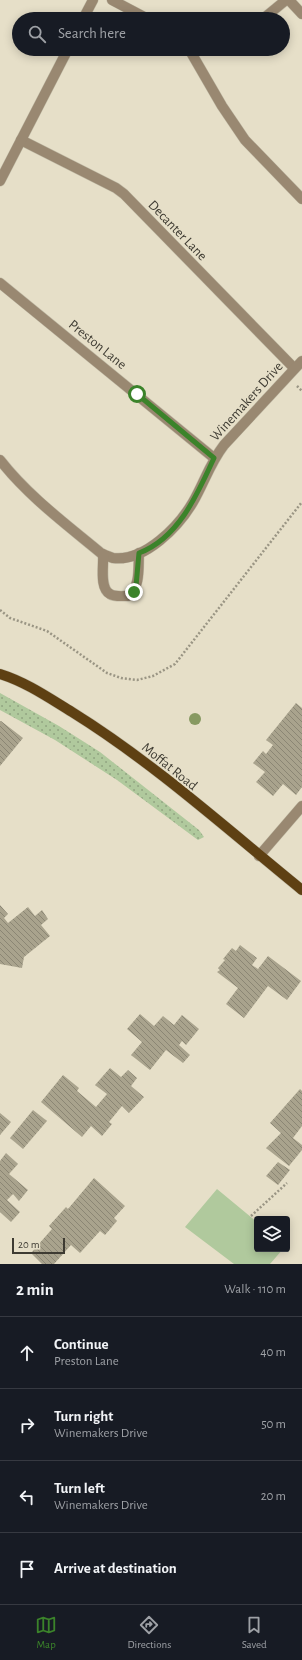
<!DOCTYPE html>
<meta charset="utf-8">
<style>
:root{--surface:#171b24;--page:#242831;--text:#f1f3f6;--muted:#9ea1a6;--line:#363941;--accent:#3b832a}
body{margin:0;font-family:"Alegreya Sans",sans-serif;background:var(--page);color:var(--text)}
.controls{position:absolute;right:12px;bottom:12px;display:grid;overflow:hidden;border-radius:4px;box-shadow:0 2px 10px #0003}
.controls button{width:36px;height:36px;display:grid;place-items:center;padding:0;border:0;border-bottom:1px solid var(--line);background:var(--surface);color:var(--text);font:20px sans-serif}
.scale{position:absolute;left:12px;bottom:10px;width:53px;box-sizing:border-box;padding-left:4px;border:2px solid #3e3b32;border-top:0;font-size:11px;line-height:14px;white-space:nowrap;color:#3e3b32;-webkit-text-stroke:3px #e6dfc8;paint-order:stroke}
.stop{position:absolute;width:12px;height:12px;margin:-9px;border:3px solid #3b832a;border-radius:50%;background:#fff}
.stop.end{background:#3b832a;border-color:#fff;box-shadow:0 1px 4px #0008}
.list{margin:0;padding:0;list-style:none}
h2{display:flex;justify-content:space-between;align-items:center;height:52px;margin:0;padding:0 16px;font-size:17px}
h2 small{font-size:13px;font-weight:400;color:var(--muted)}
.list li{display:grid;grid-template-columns:26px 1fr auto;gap:12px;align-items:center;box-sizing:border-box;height:72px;padding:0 16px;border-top:1px solid var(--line)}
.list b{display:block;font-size:15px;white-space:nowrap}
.list p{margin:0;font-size:13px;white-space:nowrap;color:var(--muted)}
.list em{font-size:13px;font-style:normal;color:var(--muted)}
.icon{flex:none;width:22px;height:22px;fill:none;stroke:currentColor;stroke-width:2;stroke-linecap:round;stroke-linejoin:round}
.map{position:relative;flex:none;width:302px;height:1264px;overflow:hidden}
.search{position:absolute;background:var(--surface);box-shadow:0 2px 10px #0003;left:12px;right:12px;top:12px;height:44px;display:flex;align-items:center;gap:10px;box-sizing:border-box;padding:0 14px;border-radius:22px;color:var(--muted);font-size:15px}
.sheet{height:340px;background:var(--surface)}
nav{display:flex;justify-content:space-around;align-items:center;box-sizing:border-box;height:56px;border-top:1px solid var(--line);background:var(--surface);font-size:11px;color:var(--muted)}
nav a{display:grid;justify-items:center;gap:2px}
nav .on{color:var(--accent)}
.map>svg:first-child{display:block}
</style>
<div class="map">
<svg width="302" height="1264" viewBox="0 0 302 1264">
<defs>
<pattern id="grass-dots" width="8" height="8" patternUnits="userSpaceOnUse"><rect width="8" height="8" fill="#b0c99d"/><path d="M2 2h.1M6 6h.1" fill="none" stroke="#91a481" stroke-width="1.8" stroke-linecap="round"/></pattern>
<pattern id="building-back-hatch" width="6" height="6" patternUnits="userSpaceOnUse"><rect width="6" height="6" fill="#a9a38d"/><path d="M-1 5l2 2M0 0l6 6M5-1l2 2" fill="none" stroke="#8b8674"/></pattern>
</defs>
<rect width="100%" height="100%" fill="#e6dfc8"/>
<path fill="url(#grass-dots)" d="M 0,693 L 59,726 L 100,752 L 199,830 L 204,837 L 198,840 L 117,780 L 55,740 L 0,710 Z"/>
<path fill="#b0c99d" d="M 217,1189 L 257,1222 L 257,1249 L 283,1249 L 270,1264 L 234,1264 L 185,1227 Z"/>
<g fill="url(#building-back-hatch)">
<path d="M 296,703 L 302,708 L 302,787 L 296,795 L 283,784 L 273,796 L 256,782 L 265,772 L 253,763 L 263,751 L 266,754 L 273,745 L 266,740 Z"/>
<path d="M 0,721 L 1,721 L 23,738 L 0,766 Z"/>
<path d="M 0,905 L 8,914 L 4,918 L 8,923 L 28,907 L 35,916 L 42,910 L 48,919 L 41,925 L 50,936 L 24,957 L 22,968 L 0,964 Z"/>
<path d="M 240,945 L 257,958 L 252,965 L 258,969 L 268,956 L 301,981 L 287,1000 L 268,986 L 244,1018 L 226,1004 L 238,988 L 217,972 L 220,970 L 218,968 L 225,960 L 223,959 L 232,948 L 236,951 Z"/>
<path d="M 140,1014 L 154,1026 L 163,1016 L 174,1025 L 182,1015 L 199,1029 L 186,1045 L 182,1041 L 179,1045 L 190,1055 L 183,1063 L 166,1050 L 150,1070 L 131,1055 L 142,1042 L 127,1029 Z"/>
<path d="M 110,1068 L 121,1077 L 128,1070 L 137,1078 L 131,1086 L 144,1097 L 129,1113 L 122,1106 L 109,1122 L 112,1124 L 102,1136 L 91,1126 L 82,1137 L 41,1102 L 63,1075 L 79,1088 L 77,1091 L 96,1107 L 107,1094 L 95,1085 Z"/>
<path d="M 300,1089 L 302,1091 L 302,1126 L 293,1138 L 302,1145 L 302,1150 L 289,1166 L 266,1148 L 281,1133 L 270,1123 Z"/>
<path d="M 33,1110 L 47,1121 L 23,1149 L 10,1138 Z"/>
<path d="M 0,1113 L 11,1122 L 0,1135 Z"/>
<path d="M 6,1153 L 18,1164 L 9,1174 L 28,1190 L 19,1201 L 13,1194 L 7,1200 L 20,1212 L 11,1222 L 0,1212 L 0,1161 Z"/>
<path d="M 278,1162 L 290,1170 L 278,1185 L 266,1176 Z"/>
<path d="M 94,1178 L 125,1206 L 114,1218 L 117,1221 L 105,1235 L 100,1231 L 80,1253 L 71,1245 L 54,1264 L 42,1264 L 31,1253 L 52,1229 L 49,1226 L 66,1207 L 68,1209 Z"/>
</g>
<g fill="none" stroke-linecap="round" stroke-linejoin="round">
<defs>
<g id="minor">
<path d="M 112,0 L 148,19"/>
<path d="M 289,0 L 302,14"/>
<path d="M 264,18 L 286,0"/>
<path d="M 83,19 L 93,0"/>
<path d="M 189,49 L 222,106 L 245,140 L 302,199"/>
<path d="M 21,140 L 116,188 L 124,194 L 294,368"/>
<path d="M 0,181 L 68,49"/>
<path d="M 0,283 L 214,458"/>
<path d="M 0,460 C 28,496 66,524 102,554 C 105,555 110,557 113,558 C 145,562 179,526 193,502 C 204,483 210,463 224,445 L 302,361"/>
<path d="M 103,554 C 104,565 99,588 110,594 C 114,597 123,596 128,596 C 141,587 138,567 139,553"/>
<path d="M 259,856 L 302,806"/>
</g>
<path id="major" d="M 0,674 C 26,682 49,698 72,712 C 154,763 227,829 302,890"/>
</defs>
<use href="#minor" stroke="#c1bba7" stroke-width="11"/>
<use href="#major" stroke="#c1bba7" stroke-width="11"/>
<g stroke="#9a9584" stroke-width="2.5" stroke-dasharray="2 2" stroke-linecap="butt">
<path d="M 297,386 L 302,391"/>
<path d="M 0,610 L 10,618 L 47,631 L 107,673 L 121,678 L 137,680 L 153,676 L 175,664 L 302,502"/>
<path d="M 251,1216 L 287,1183"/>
</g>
<use href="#minor" stroke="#998871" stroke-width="10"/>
<use href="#major" stroke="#5e4013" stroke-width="10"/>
</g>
<circle fill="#879961" cx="195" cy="719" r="6"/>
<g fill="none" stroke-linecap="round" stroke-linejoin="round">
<path stroke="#3b832a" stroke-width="5" d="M 134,592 L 136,586 L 139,553 C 179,538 198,493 214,458 L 137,394"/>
</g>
<g text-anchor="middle" stroke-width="3.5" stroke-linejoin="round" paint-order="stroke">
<g font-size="14" fill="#3e3b32" stroke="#e6dfc8">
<text transform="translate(178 230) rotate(46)" y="5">Decanter Lane</text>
<text transform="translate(98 344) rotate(39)" y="5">Preston Lane</text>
<text transform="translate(246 401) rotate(-48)" y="5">Winemakers Drive</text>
<text transform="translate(170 766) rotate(39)" y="5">Moffat Road</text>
</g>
</g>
</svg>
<div class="controls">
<button><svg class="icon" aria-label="layers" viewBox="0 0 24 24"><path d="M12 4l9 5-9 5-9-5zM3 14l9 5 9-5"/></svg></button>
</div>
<div class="scale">20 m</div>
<div class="stop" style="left:137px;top:394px"></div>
<div class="stop end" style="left:134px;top:592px"></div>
<div class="search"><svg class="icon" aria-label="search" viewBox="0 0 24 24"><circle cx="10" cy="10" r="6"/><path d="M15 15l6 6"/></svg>Search here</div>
</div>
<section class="sheet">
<h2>2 min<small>Walk · 110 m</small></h2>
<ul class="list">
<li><svg class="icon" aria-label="ahead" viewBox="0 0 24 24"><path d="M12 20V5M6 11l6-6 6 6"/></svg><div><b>Continue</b><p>Preston Lane</p></div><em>40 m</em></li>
<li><svg class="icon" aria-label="right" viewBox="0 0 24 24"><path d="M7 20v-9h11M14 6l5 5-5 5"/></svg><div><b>Turn right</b><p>Winemakers Drive</p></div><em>50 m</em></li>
<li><svg class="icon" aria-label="left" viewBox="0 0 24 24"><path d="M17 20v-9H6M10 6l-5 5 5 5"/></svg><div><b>Turn left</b><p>Winemakers Drive</p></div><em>20 m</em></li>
<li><svg class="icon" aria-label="arrive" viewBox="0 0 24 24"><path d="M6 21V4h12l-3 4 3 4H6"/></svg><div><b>Arrive at destination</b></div></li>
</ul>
</section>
<nav>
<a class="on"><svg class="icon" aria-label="map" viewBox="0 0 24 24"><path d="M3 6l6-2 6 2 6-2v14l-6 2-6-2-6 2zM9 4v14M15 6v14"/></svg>Map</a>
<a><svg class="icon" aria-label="directions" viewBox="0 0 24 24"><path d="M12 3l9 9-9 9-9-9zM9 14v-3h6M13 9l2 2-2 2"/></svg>Directions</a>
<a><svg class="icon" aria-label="saved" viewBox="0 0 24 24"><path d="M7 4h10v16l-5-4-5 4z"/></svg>Saved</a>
</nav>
